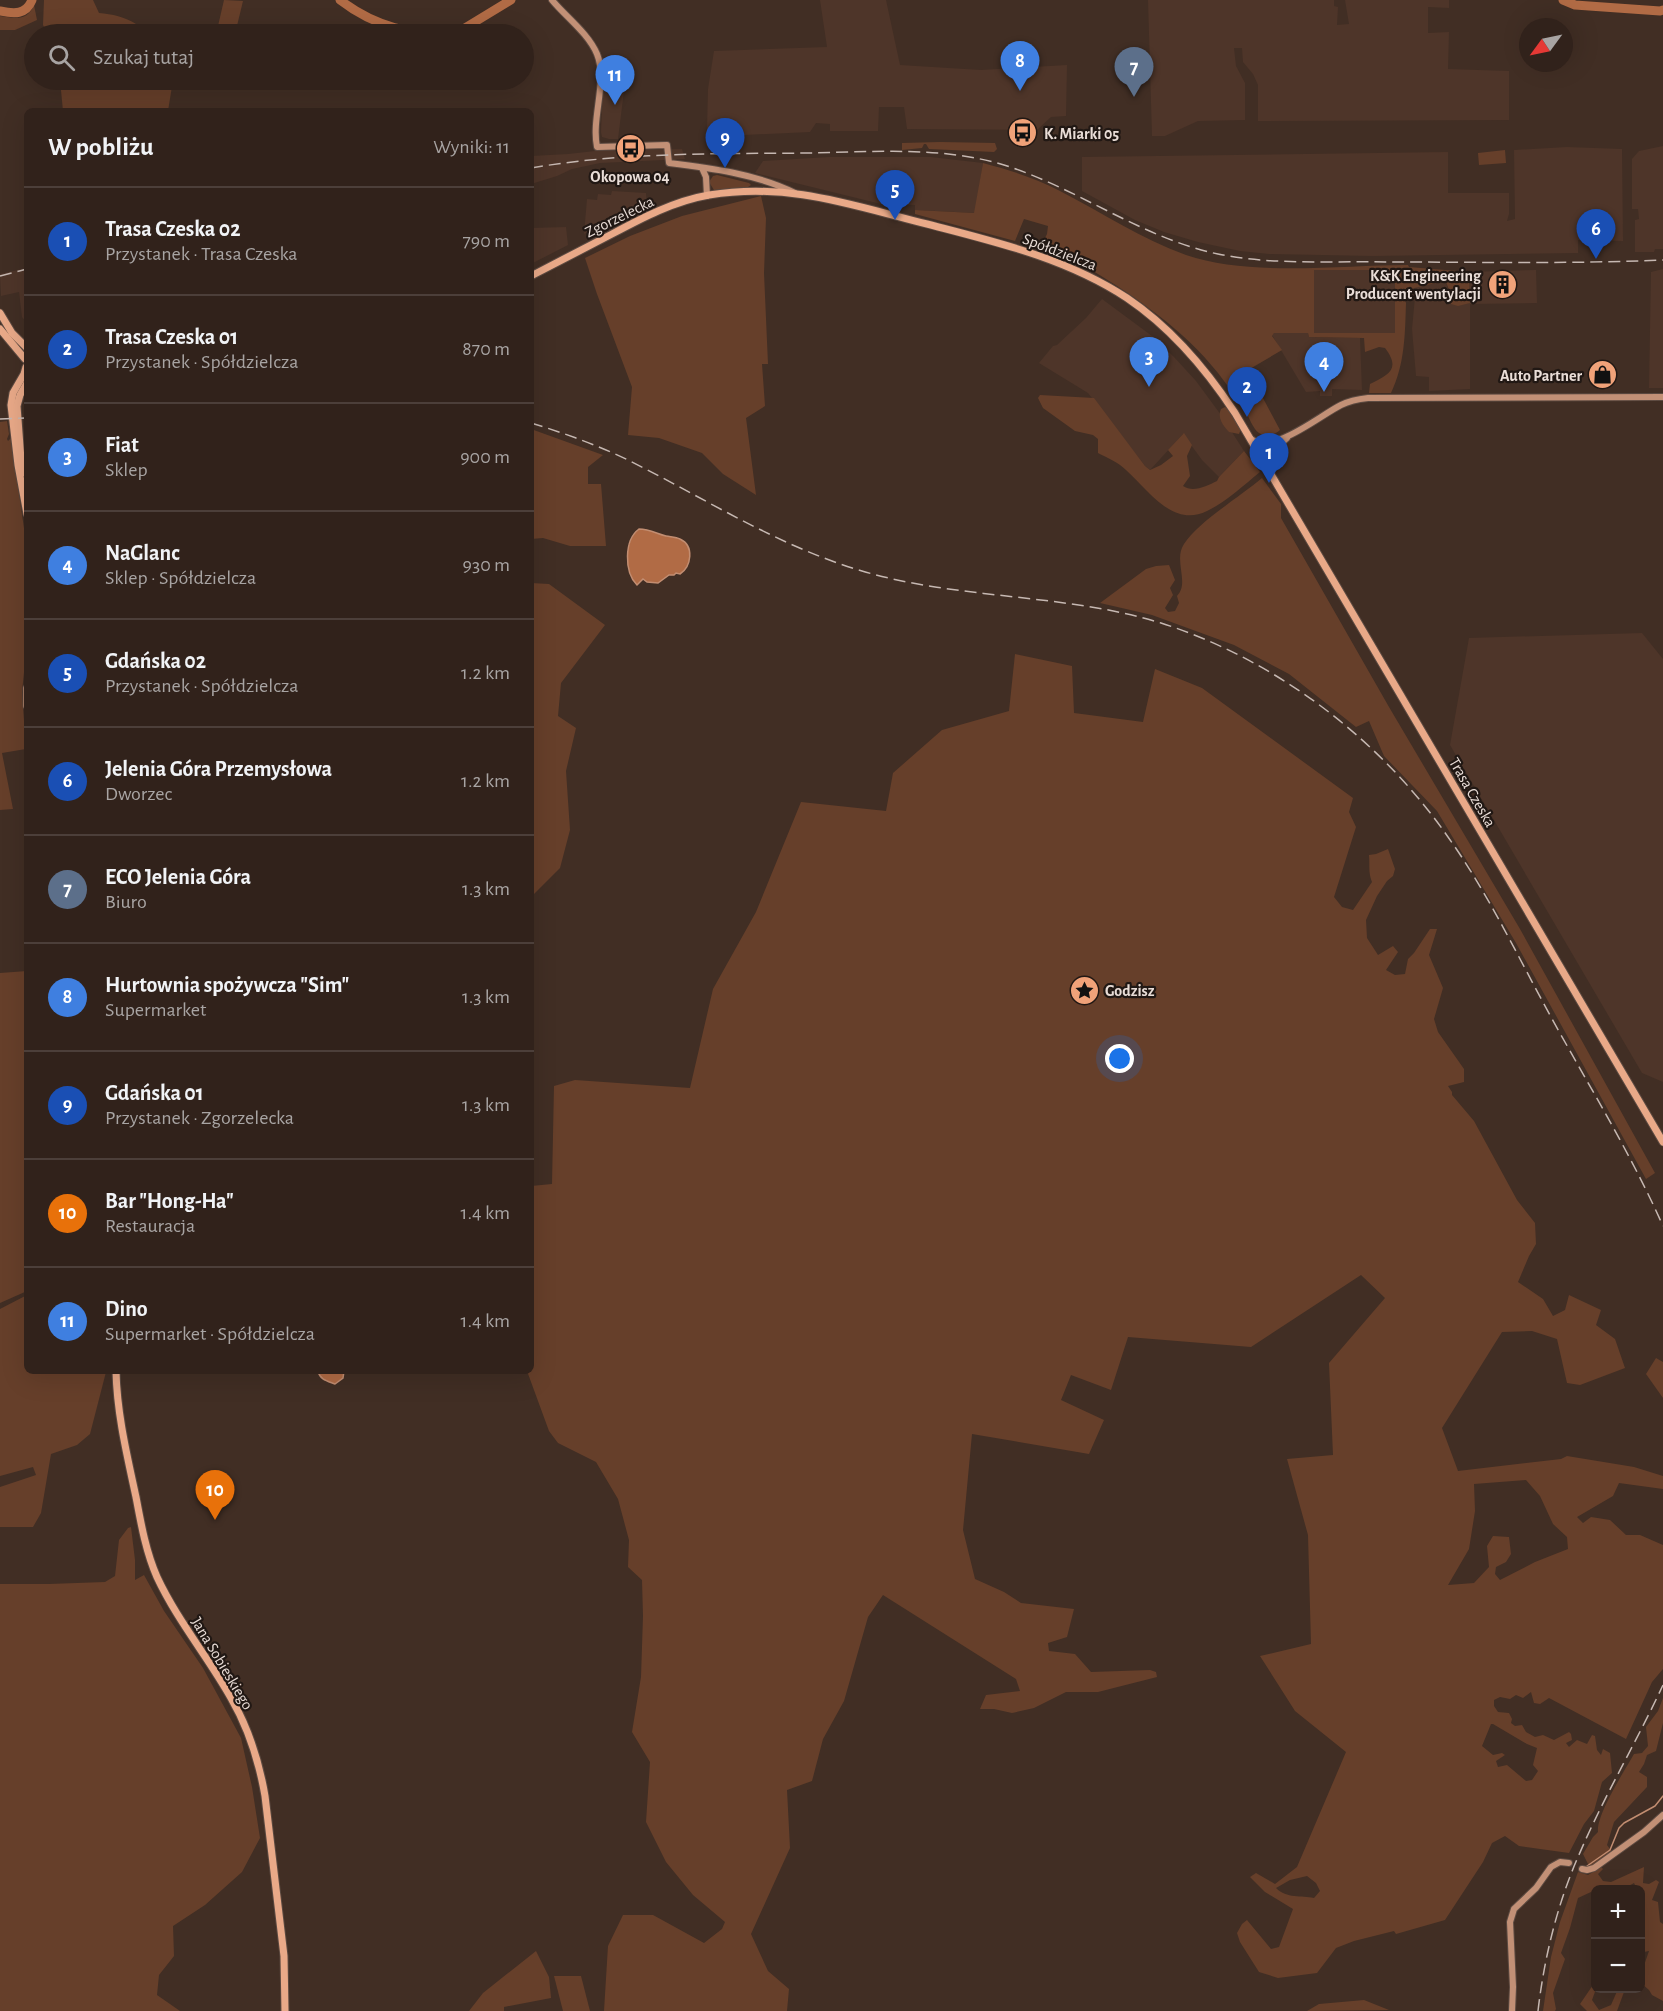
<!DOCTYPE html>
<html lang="pl">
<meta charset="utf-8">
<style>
:root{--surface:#31221b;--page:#3d2f28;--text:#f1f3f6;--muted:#a8a4a3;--line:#4c3f3a;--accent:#f0a279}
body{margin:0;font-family:"Alegreya Sans",sans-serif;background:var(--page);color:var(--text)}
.controls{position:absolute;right:18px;bottom:18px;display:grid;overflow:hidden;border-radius:9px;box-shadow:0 6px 24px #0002}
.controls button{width:54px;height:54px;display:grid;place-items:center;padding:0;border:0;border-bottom:2px solid var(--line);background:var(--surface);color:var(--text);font:30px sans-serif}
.compass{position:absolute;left:1519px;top:18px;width:54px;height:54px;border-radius:50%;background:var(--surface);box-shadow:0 6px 24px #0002;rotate:237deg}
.you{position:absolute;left:1120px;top:1059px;width:21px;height:21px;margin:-15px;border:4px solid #fff;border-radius:50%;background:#1a73e8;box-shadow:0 0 0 9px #1a73e833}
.badge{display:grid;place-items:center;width:39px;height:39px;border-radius:50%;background:var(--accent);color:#fff;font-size:20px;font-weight:700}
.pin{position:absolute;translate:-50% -50px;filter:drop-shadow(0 2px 3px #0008)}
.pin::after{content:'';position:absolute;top:32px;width:21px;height:18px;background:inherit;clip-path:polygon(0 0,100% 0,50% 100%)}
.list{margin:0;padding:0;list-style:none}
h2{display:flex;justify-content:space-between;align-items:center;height:78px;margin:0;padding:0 24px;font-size:26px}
h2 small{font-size:20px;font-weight:400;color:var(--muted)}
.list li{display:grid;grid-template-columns:39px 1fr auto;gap:18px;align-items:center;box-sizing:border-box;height:108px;padding:0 24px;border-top:2px solid var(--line)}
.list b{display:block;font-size:22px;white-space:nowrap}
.list p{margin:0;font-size:20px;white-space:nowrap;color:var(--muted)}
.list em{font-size:20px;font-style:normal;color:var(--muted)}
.icon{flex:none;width:33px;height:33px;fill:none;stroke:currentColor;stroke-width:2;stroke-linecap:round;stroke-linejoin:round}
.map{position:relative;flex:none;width:1663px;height:2011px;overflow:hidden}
.search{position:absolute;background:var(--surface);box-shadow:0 6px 24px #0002;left:24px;top:24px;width:510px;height:66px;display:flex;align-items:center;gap:15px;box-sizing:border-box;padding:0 21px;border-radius:33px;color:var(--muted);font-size:22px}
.panel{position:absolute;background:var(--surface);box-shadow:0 6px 24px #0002;left:24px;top:108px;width:510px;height:1266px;border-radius:9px}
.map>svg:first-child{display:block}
</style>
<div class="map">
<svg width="1663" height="2011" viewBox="0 0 1663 2011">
<rect width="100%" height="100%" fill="#412e24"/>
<g fill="#4e3529">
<path d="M 820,0 L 886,0 L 900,65 L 981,70 L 1067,65 L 1066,116 L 1051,117 L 1037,130 L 907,129 L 904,107 L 879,107 L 878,131 L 830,131 L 830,124 L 816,123 L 810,132 L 744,135 L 738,131 L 709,132 L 707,129 L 708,89 L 714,51 L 827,47 Z"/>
<path d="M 1148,0 L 1334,0 L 1334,6 L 1338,7 L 1337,25 L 1349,24 L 1345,0 L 1449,0 L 1449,8 L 1428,7 L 1428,33 L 1449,32 L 1448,69 L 1509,71 L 1509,120 L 1258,121 L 1258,85 L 1253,74 L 1243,62 L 1242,48 L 1234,48 L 1236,66 L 1245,83 L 1245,120 L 1198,121 L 1165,136 L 1152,136 Z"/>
<path d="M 603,82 L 622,82 L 625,83 L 618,139 L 609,139 L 602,137 L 601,132 Z"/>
<path d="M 1663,146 L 1663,249 L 1655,249 L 1654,252 L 1635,252 L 1635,220 L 1639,219 L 1638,209 L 1632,209 L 1632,159 L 1639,151 Z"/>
<path d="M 1567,147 L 1622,149 L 1623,241 L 1578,240 L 1578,253 L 1373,256 L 1269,254 L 1240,251 L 1198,242 L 1164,232 L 1135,220 L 1082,191 L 1082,157 L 1448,152 L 1448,193 L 1509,193 L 1509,214 L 1507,221 L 1515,219 L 1514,150 Z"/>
<path d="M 682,149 L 685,159 L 600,163 L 572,169 L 557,176 L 531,184 L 531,156 L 568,154 L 595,151 Z"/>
<path d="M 829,157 L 931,157 L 983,163 L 975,213 L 915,210 L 915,205 L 881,204 L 755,173 L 763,161 Z"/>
<path d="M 612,191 L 646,193 L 647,204 L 584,234 L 587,199 L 597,200 L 598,194 L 611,195 Z"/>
<path d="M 566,227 L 568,245 L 531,264 L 531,228 Z"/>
<path d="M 27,268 L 27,323 L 22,317 L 19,292 L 1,296 L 0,274 Z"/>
<path d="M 1663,269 L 1663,388 L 1649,388 L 1651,272 Z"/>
<rect x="1314" y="270" width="81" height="63"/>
<path d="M 1536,270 L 1537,303 L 1470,304 L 1470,389 L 1429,391 L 1429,377 L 1416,376 L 1412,329 L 1415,297 L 1410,294 L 1409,289 L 1440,281 L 1446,282 L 1451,304 L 1470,303 L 1469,272 Z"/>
<path d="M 1102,299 L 1152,336 L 1174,357 L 1196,381 L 1221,415 L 1244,451 L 1219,477 L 1202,460 L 1183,434 L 1150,470 L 1145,466 L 1088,393 L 1039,363 L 1053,346 L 1057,345 L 1086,318 Z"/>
<path d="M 1274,333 L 1308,333 L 1309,337 L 1360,338 L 1362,390 L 1332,389 L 1332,396 L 1320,396 L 1320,391 L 1306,392 L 1272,335 Z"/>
<path d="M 1642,633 L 1663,659 L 1663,1082 L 1642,1073 L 1450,745 L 1469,638 Z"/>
</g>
<g fill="#663f2a" fill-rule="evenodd">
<path d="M 44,0 L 93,0 L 99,13 C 112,14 125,17 136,24 C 142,28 145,33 152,34 L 48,34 L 43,25 Z"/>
<path d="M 224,0 L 243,1 L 236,30 L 218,26 Z"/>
<path d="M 34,5 L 37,20 L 15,30 L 0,30 L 0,16 C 15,18 27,22 34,5 Z"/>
<path d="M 60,80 L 173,80 L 168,111 L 63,111 Z"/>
<path d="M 940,142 L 995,143 L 997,149 L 994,152 L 929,149 L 926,144 L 924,144 L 922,148 L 902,150 L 902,143 Z"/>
<path d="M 1505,150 L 1506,163 L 1479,165 L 1478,153 Z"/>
<path d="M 983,163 C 1009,170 1036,178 1060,191 C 1103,213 1141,239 1186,255 C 1250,277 1340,265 1408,265 L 1409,267 L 1469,272 L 1470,303 L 1458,306 L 1451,304 L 1449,290 L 1446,282 L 1440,282 L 1410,289 L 1410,294 L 1395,295 L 1395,270 L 1314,270 L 1314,333 L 1395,333 L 1395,299 L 1405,300 L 1406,303 C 1405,334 1405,364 1391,393 L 1369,393 L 1370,384 C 1389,375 1401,369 1385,348 L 1379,347 L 1365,352 L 1364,338 L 1309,337 L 1308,333 L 1274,333 L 1272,336 L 1282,350 L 1248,370 L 1280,430 C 1275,435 1266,437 1259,433 C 1253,429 1249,417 1245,410 C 1236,397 1227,385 1218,373 C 1183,329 1137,298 1090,269 L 1088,266 L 1086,267 L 1040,248 L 1047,234 L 1048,226 L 1024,219 L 1015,241 L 915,214 L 915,210 L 974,213 Z"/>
<path d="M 717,175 L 749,183 L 751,185 L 748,187 L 714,190 L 709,182 L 713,176 Z"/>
<path d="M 761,196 L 766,218 L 764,273 L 768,364 L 762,364 L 765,406 L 746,418 L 756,495 L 723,474 L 702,453 L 659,438 L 628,435 L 632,387 L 597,294 L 585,258 L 630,236 L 682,216 Z"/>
<path d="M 1040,395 L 1094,398 L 1145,466 L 1150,470 L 1161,465 L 1173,456 L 1168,450 L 1184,433 L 1192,445 L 1187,456 L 1190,476 L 1183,486 C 1193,493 1207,486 1217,481 L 1219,477 L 1244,451 L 1260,472 C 1244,485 1226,502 1207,511 C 1173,528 1149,491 1126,470 C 1119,463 1108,458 1098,453 L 1098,439 L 1093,435 L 1075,431 L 1043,408 L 1038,398 Z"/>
<path d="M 1225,407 L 1227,408 L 1241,429 L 1239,434 L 1229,432 C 1223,426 1217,417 1221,409 Z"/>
<path d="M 7,421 L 9,434 L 7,439 L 8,441 L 11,438 L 27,549 L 27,643 L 22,692 L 26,749 L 2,753 L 13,809 L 0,810 L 0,422 Z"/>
<path d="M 531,429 L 603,455 L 588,467 L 588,484 L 601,484 L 606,546 L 570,546 L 543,538 L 531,539 Z"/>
<path d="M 1262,478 L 1281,504 L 1281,518 L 1389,707 L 1520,929 L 1655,1173 L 1646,1179 L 1516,943 L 1437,811 L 1384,756 L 1369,721 L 1356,727 L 1289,674 L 1234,645 L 1152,615 L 1100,603 L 1146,569 L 1156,566 L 1169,565 L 1175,580 L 1170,588 L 1173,595 L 1165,608 L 1168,612 L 1175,611 L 1179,603 L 1177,596 C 1190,583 1173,560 1184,544 C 1198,522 1241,496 1262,478 Z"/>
<path d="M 531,583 L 549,584 L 605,625 L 561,683 L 558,716 L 576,728 L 566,771 L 570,830 L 560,868 L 531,897 Z"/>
<path d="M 1015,654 L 1072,666 L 1074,713 L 1143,722 L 1155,669 L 1202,688 L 1353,798 L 1349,812 L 1356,827 L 1334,897 L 1342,907 L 1353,910 L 1372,882 C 1368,872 1370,865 1369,855 L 1376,854 L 1388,849 L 1395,869 L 1393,876 L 1387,881 L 1377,896 L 1366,920 L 1367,938 L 1378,955 L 1393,946 L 1398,952 L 1386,970 L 1395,975 L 1405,974 L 1408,959 L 1414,953 L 1430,929 L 1437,929 L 1429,955 L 1443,988 L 1434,1019 L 1438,1032 L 1464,1069 L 1464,1082 L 1448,1086 L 1452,1092 L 1452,1095 L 1474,1121 L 1517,1200 L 1535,1223 L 1536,1244 L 1529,1256 L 1518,1282 L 1543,1299 L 1553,1316 L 1565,1310 L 1569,1295 L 1601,1310 L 1596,1325 L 1615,1339 L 1625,1368 L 1580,1385 L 1567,1383 L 1557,1339 L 1532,1331 L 1502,1332 L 1442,1428 L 1458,1471 L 1561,1459 L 1567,1456 L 1634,1467 L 1663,1476 L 1663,1489 L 1619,1483 L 1613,1496 L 1577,1517 L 1583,1523 L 1591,1517 L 1610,1520 L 1626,1535 L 1640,1535 L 1663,1545 L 1663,1669 L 1652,1682 L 1626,1739 L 1549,1698 L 1540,1704 L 1534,1703 L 1531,1692 L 1523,1698 L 1516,1695 L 1510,1699 L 1500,1697 L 1494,1700 L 1494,1706 L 1498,1712 L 1509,1713 L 1512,1719 L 1511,1723 L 1515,1726 L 1522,1725 L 1526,1732 L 1535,1737 L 1543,1735 L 1554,1740 L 1569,1732 L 1571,1734 L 1572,1740 L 1566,1743 L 1569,1747 L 1577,1740 L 1587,1744 L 1592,1735 L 1595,1736 L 1597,1750 L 1601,1755 L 1603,1749 L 1610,1753 L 1612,1773 L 1602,1782 L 1594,1811 L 1584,1824 L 1569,1853 L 1519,1846 L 1505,1836 L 1492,1843 L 1483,1862 L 1445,1920 L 1396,1934 L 1394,1931 L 1354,1941 L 1336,1948 L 1317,1973 L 1278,1978 L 1259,1972 L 1240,1942 L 1237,1933 L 1242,1924 L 1247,1920 L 1271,1949 L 1279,1947 L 1293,1909 L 1265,1892 L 1250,1877 L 1256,1873 L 1275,1884 L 1297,1867 L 1346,1752 L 1295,1711 L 1260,1656 L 1311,1644 L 1308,1535 L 1287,1459 L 1333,1455 L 1329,1363 L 1385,1298 L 1361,1275 L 1251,1347 L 1128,1337 L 1111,1390 L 1071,1375 L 1061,1400 L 1104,1420 L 1089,1454 L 972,1434 L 963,1530 L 975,1579 L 1004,1592 L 1021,1603 L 1074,1609 L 1067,1637 L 1048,1643 L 1049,1651 L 1075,1654 L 1091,1672 L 1150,1670 L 1156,1672 L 1157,1677 L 1098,1692 L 1066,1692 L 1034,1708 L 1012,1713 L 994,1709 L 980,1709 L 986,1695 L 1020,1691 L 1016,1679 L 883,1595 L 868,1617 L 844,1701 L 823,1739 L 812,1781 L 787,1790 L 790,1848 L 751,1934 L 768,1971 L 789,1989 L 787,2011 L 604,2011 L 608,1946 L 623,1915 L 653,1915 L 704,1943 L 722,1929 L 725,1922 L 693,1895 L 666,1862 L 646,1822 L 650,1762 L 632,1732 L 641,1677 L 643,1616 L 642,1580 L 628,1567 L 629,1540 L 618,1499 L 596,1462 L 558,1443 L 549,1431 L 527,1371 L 531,1371 L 531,1186 L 552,1184 L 554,1086 L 575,1080 L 690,1088 L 713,989 L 756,912 L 801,802 L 886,811 L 893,773 L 942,730 L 1009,711 ZM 1526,1480 L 1540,1496 L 1553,1524 L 1567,1537 L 1568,1549 L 1535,1562 L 1500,1580 L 1495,1574 L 1496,1567 L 1506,1562 L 1511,1554 L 1509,1537 L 1493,1536 L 1487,1546 L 1489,1567 L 1474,1583 L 1448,1585 L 1469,1549 L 1475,1511 L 1474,1484 ZM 1491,1724 L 1493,1724 L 1527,1744 L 1537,1748 L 1533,1765 L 1538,1771 L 1532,1780 L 1526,1781 L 1507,1765 L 1498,1767 L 1496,1761 L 1505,1755 L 1502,1753 L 1493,1755 L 1482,1746 ZM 1307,1876 L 1316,1883 L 1320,1891 L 1314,1898 C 1301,1895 1287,1899 1276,1888 L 1290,1880 Z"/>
<path d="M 27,971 L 27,1291 L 0,1303 L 0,973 Z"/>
<path d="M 27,1295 L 27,1371 L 106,1372 L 90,1434 L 77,1445 L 51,1454 L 41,1513 L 33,1527 L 0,1527 L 0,1487 L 36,1475 L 33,1467 L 0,1476 L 0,1309 Z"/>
<path d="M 1656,1358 L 1663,1362 L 1663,1398 L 1646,1374 Z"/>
<path d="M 131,1527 L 135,1560 L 135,1580 L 144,1575 L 164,1611 L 203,1668 L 241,1738 L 252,1787 L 260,1838 L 242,1872 L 205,1905 L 173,1926 L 174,1956 L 159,1975 L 157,1995 L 180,2011 L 0,2011 L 0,1584 L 49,1584 L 105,1582 L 115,1576 L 119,1540 L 128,1528 Z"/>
<path d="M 1663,1698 L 1663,1723 L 1656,1751 L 1647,1755 L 1644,1764 L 1639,1772 L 1647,1777 L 1647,1787 L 1614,1822 L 1607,1845 L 1612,1852 L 1590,1868 L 1583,1854 L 1593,1837 L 1598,1832 C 1596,1815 1625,1770 1634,1754 L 1642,1753 L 1648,1746 L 1646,1727 L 1658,1711 Z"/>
<path d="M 1601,1867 L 1603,1869 L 1598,1874 L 1603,1881 L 1611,1882 L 1644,1867 L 1643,1883 L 1649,1884 L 1656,1880 L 1659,1882 L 1652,1900 L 1658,1902 L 1660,1922 L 1663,1924 L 1663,2001 L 1652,1995 L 1649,1990 L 1641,1983 L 1641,1974 L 1649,1951 L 1644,1952 L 1641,1957 L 1641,1943 L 1643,1940 L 1645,1930 L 1641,1920 L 1640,1890 L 1637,1889 L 1634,1883 L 1623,1889 L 1596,1890 L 1595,1895 L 1591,1892 L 1578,1898 L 1570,1928 L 1561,1953 L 1565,1959 L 1553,1993 L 1556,2009 L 1555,2011 L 1543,2011 L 1551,1957 L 1560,1922 L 1578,1872 L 1588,1875 Z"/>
<path d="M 536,1951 L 549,1977 L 551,1998 L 504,2007 L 504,2011 L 469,2011 L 483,1993 Z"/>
<path d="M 554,1976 L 581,1976 L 590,2011 L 563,2011 Z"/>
<path d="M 1595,1982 L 1596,1989 L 1592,2000 L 1599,2010 L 1611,2005 L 1618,1989 L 1624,1992 L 1617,2011 L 1587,2011 L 1580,2004 Z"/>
<path d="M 1364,2000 L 1389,2010 L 1307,2011 L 1319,2004 Z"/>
</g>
<g fill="#b16b45" stroke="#c28d71" stroke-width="1.5">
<path d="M 639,529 C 650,529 657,534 666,536 C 671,537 676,537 680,539 C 695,546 691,567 680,574 L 676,573 L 674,575 L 669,575 L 658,583 L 647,582 L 643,579 L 637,585 C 624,572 624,540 639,529 Z"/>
<path d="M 318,1371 L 344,1371 L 343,1378 L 335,1384 C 327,1381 320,1380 318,1371 Z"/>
</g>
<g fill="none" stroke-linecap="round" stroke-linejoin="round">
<path stroke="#c28d71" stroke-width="1.5" d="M 1587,1866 L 1610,1850 L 1619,1828 L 1624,1823 L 1655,1806 L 1663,1796"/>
<g stroke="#b16b45" stroke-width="9">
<path d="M 340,0 C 375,27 411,35 455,34 L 511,0"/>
<path d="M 1563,0 L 1575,5 L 1660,11 L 1663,10"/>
<path d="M 0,11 C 14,14 26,15 32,0"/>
</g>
<defs>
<g id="secondary">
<path d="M 552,0 C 566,17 588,33 597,54 C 608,81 591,118 597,147 L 667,145 L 669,163 C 710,168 757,174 795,193"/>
<path d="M 702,168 L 706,177 L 707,196"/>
<path d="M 1251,439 C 1273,455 1319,416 1341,405 C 1349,401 1359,399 1368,398 L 1663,397"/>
<path d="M 1261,456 L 1276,448 L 1287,438"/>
<path d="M 1582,1869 L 1587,1870 L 1594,1868 L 1644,1832 L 1663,1815"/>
<path d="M 1512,2011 L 1513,1987 L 1510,1922 L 1514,1909 L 1536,1888 L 1551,1867 L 1560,1862 L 1569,1863"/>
</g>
<g id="primary">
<path d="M 531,276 C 558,262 585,248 612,234 C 642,218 674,201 709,195 C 789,182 851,205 927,224 C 996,242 1066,258 1127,298 C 1170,327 1206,369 1235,413 L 1663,1142"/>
<path d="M 0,313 L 12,333 L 27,348"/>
<path d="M 0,329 L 25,359"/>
<path d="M 26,367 L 24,374 L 13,393 L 11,405 L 18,465 L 27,514"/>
<path d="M 22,473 L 17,406 L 20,395 L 27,383"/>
<path d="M 27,688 L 27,706"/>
<path d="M 116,1371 C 117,1414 127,1455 136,1497 C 141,1524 146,1552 157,1577 C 177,1620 208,1657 231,1698 C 249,1729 259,1761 265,1796 L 284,1956 L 285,2011"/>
</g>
</defs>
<use href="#secondary" stroke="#5c4a41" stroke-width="8"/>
<use href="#primary" stroke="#5c4a41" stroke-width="9"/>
<use href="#secondary" stroke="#c29076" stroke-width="6"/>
<use href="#primary" stroke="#e9a988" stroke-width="7"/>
<g stroke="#c6b8b2" stroke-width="1.5" stroke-dasharray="12 6" stroke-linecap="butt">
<path d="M 531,168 C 623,152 715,154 808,153 C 872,152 942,146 1004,165 C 1080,189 1144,240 1223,255 C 1276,265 1332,261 1385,262 C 1477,262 1571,264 1663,260"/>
<path d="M 0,276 L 27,269"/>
<path d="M 0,419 L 27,418"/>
<path d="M 531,423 C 564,433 597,445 628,460 C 706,499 778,546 862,571 C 960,600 1064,593 1161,623 C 1276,660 1379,738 1448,837 C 1488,893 1518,957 1551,1017 C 1589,1086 1631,1154 1663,1226"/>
<path d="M 1538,2011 C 1544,1959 1557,1905 1578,1857 C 1603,1798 1636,1743 1663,1685"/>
</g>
</g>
<defs>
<symbol id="bus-disc" viewBox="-11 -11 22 22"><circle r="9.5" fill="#f0a279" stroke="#211814"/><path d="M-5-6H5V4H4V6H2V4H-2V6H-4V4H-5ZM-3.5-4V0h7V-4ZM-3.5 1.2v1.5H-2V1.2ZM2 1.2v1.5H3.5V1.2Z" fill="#111"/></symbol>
<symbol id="building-disc" viewBox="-11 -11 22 22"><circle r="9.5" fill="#f0a279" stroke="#211814"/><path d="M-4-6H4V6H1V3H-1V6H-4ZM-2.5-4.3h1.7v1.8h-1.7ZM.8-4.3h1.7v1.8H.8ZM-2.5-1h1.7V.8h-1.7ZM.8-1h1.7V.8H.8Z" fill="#111"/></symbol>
<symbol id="shop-disc" viewBox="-11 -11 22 22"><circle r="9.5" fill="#f0a279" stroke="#211814"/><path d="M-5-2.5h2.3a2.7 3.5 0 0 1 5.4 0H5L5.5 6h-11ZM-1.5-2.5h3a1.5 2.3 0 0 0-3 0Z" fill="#111"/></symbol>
<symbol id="sight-disc" viewBox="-11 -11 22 22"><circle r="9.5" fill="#f0a279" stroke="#211814"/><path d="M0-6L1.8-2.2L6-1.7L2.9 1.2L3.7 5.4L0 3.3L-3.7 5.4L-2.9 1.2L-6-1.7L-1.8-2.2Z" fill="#111"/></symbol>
</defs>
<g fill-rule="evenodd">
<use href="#bus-disc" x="1006" y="116" width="33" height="33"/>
<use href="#bus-disc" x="614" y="132" width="33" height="33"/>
<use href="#building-disc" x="1486" y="268" width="33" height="33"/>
<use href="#shop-disc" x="1586" y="358" width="33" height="33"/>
<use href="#sight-disc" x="1068" y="974" width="33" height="33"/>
</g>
<g text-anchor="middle" stroke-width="4.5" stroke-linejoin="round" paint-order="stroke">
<g font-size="16" font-weight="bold" fill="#e9ddd7" stroke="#211814" text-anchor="start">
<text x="1044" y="139">K. Miarki 05</text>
<text x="630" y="182" text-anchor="middle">Okopowa 04</text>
<text x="1481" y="281" text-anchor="end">K&amp;K Engineering<tspan x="1481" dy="18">Producent wentylacji</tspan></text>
<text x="1582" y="381" text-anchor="end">Auto Partner</text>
<text x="1105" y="996">Godzisz</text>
</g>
<g font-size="16" fill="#e9ddd7" stroke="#211814">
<text transform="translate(619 216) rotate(-26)" y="6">Zgorzelecka</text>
<text transform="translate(1060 251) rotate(21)" y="6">Spółdzielcza</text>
<text transform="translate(1473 792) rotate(60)" y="6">Trasa Czeska</text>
<text transform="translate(223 1663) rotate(59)" y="6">Jana Sobieskiego</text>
</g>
</g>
</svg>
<div class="controls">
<button>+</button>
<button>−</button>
</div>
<svg class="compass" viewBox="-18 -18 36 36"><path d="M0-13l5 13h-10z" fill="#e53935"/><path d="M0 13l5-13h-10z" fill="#a8a4a3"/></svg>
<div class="you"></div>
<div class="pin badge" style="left:1269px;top:483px;background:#1a4fb4">1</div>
<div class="pin badge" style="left:1247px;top:417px;background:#1a4fb4">2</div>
<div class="pin badge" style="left:1149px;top:387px;background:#3f7fe0">3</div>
<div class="pin badge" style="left:1324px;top:392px;background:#3f7fe0">4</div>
<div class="pin badge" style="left:895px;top:220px;background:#1a4fb4">5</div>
<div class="pin badge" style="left:1596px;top:259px;background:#1a4fb4">6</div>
<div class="pin badge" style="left:1134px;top:97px;background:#5c6f8a">7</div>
<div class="pin badge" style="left:1020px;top:91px;background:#3f7fe0">8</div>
<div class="pin badge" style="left:725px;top:168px;background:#1a4fb4">9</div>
<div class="pin badge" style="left:215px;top:1520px;background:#e8710a">10</div>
<div class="pin badge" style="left:615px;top:105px;background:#3f7fe0">11</div>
<div class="search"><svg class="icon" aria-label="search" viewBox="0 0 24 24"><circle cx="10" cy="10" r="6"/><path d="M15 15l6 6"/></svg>Szukaj tutaj</div>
<section class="panel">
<h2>W pobliżu<small>Wyniki: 11</small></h2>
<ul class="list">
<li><span class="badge" style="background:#1a4fb4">1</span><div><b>Trasa Czeska 02</b><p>Przystanek · Trasa Czeska</p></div><em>790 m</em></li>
<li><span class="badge" style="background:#1a4fb4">2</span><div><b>Trasa Czeska 01</b><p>Przystanek · Spółdzielcza</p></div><em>870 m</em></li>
<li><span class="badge" style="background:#3f7fe0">3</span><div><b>Fiat</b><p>Sklep</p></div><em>900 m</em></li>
<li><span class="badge" style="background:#3f7fe0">4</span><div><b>NaGlanc</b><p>Sklep · Spółdzielcza</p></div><em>930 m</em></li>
<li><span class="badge" style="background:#1a4fb4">5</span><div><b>Gdańska 02</b><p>Przystanek · Spółdzielcza</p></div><em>1.2 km</em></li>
<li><span class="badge" style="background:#1a4fb4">6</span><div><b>Jelenia Góra Przemysłowa</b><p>Dworzec</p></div><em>1.2 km</em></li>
<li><span class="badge" style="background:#5c6f8a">7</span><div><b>ECO Jelenia Góra</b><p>Biuro</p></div><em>1.3 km</em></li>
<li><span class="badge" style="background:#3f7fe0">8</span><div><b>Hurtownia spożywcza &quot;Sim&quot;</b><p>Supermarket</p></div><em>1.3 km</em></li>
<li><span class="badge" style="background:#1a4fb4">9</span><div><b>Gdańska 01</b><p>Przystanek · Zgorzelecka</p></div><em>1.3 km</em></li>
<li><span class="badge" style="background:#e8710a">10</span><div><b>Bar &quot;Hong-Ha&quot;</b><p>Restauracja</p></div><em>1.4 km</em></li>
<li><span class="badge" style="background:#3f7fe0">11</span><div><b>Dino</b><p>Supermarket · Spółdzielcza</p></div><em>1.4 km</em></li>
</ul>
</section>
</div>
